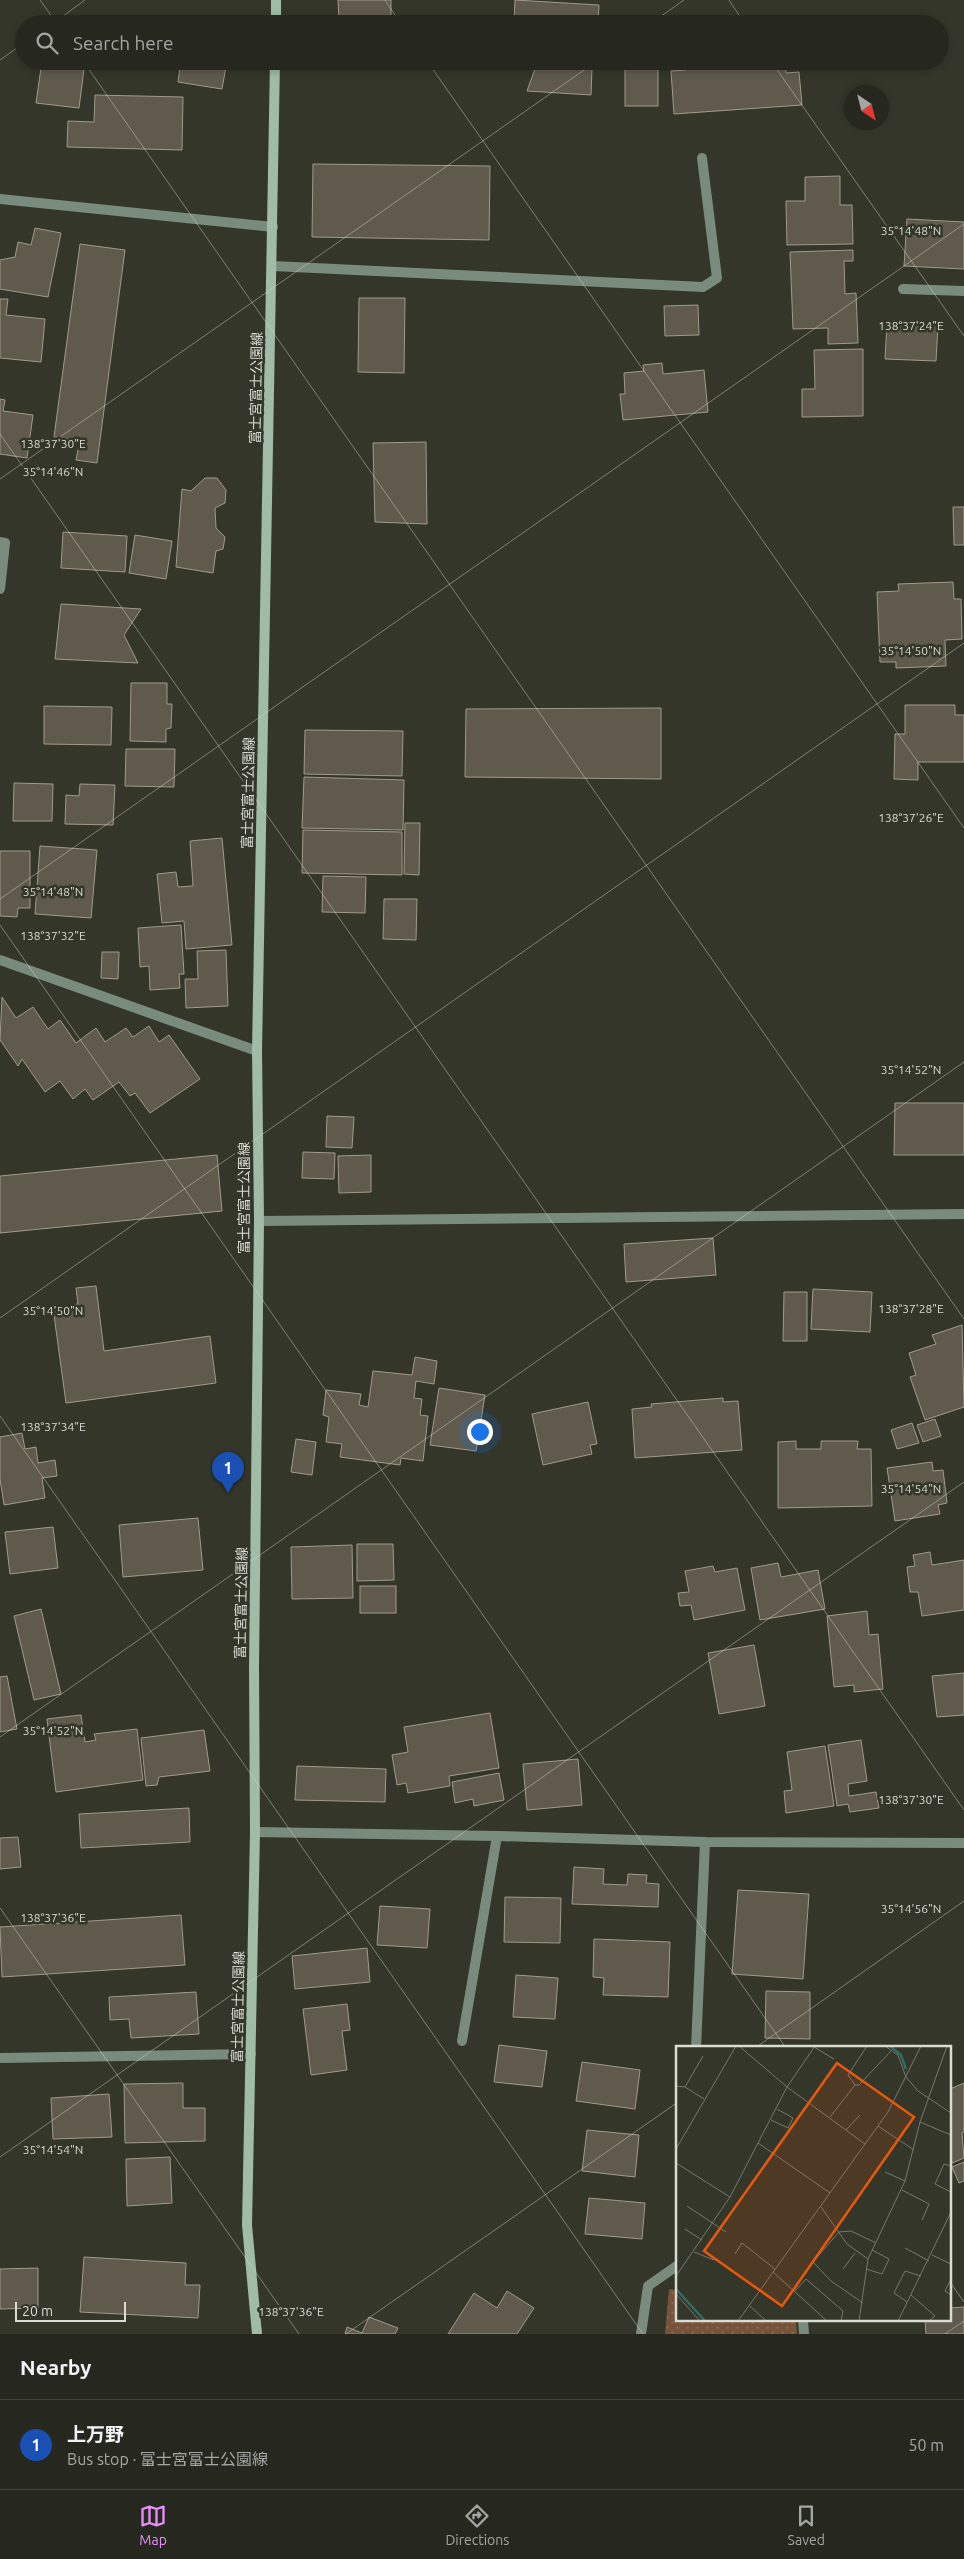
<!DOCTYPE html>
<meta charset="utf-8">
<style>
:root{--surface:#26281f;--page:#2e3028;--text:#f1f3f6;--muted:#a4a6a4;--line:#42443d;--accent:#e98eff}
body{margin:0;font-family:Ubuntu,"Noto Sans JP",sans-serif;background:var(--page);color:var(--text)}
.compass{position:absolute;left:844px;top:85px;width:45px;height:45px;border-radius:50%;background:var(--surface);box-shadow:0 2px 8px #0003;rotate:145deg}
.scale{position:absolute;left:15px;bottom:12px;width:111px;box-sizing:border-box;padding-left:5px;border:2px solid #d9dcd3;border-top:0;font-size:14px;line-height:18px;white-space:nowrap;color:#d9dcd3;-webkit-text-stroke:4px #333629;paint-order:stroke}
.you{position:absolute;left:479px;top:1431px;width:18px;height:18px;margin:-12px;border:4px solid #fff;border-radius:50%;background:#1a73e8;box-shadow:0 0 0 8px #1a73e833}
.badge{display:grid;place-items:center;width:32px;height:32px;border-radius:50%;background:var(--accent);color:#fff;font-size:16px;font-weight:700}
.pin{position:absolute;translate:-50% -41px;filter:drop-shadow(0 1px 2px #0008)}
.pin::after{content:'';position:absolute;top:26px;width:18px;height:15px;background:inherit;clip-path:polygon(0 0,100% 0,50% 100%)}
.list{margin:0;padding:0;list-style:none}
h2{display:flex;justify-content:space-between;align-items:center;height:65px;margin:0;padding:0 20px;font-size:21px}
h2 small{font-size:16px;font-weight:400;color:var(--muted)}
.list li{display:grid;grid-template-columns:32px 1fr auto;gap:15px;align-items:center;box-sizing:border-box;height:90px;padding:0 20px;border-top:1px solid var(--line)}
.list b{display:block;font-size:19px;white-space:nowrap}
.list p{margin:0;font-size:16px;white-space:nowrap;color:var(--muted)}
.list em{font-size:16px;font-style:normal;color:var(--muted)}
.icon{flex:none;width:28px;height:28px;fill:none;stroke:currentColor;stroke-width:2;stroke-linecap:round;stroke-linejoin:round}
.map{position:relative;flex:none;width:964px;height:2334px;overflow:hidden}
.search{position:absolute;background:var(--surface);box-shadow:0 2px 8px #0003;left:15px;right:15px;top:15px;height:55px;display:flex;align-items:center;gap:12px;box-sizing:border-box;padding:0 18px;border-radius:28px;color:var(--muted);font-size:19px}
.sheet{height:155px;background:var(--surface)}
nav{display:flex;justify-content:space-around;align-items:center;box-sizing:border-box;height:70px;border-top:1px solid var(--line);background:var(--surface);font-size:14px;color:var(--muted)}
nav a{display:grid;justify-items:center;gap:2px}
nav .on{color:var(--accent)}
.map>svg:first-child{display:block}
</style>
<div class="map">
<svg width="964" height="2334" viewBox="0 0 964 2334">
<defs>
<pattern id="park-dots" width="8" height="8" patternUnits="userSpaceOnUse" patternTransform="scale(1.25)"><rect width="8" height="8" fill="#76533a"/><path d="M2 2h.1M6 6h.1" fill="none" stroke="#896b56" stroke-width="1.8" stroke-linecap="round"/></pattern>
</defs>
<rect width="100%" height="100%" fill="#333629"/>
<path fill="url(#park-dots)" d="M 669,2289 L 678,2290 L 678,2320 L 796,2320 L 797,2334 L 665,2334 Z"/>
<g fill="#605a4c" stroke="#a19a8a">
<path d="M 338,0 L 391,0 L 391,17 L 339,19 Z"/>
<path d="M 515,0 L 599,5 L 598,24 L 514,24 Z"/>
<rect x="642" y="19" width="27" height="5"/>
<path d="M 42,61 L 85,61 L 79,108 L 36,103 Z"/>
<path d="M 181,61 L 227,61 L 222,89 L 178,82 Z"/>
<rect x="625" y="61" width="33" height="45"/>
<path d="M 686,61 L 785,61 L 786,73 L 799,72 L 802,105 L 674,114 L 671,71 L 686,70 Z"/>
<path d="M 536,66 L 592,69 L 591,95 L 527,91 Z"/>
<path d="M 95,95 L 183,97 L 182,150 L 67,147 L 68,121 L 94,122 Z"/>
<path d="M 313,164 L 490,166 L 489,240 L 312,237 Z"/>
<path d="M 840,176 L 840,205 L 852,205 L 853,244 L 787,245 L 786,201 L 805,201 L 805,177 Z"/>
<path d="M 907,219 L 964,222 L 964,269 L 904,266 Z"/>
<path d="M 35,228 L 61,233 L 48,297 L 0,289 L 0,260 L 15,257 L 18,242 L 31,245 Z"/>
<path d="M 80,244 L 125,250 L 97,463 L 76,460 L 80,440 L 54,437 Z"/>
<path d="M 853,250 L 853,261 L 844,261 L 845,294 L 856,293 L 858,343 L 828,344 L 828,328 L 793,329 L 790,252 Z"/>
<path d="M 359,298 L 405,298 L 404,373 L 358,372 Z"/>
<path d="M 0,299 L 8,299 L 6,315 L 45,319 L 41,362 L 0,358 Z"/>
<path d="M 698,305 L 699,335 L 665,336 L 664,306 Z"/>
<path d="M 887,323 L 938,325 L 936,361 L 885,359 Z"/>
<path d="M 863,349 L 863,416 L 802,417 L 802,389 L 815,389 L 814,350 Z"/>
<path d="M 662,363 L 663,374 L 704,370 L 708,412 L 623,420 L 620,394 L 625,394 L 624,373 L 644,371 L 643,365 Z"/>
<path d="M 0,399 L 5,400 L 3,411 L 33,415 L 27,458 L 0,454 Z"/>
<path d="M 426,442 L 427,524 L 375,522 L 373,443 Z"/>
<path d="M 205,478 L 217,478 L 226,490 L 225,503 L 215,508 L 216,528 L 225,537 L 223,549 L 216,551 L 213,573 L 176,567 L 182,489 L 191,491 Z"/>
<path d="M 953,507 L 964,507 L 964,545 L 954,545 Z"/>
<path d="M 63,532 L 127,536 L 125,572 L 61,568 Z"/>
<path d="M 135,535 L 172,541 L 166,579 L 129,573 Z"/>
<path d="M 953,582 L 954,599 L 961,599 L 962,639 L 945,640 L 946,666 L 896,668 L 896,662 L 880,662 L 877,592 L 899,591 L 898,584 Z"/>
<path d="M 61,604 L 141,609 L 124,635 L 138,663 L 55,659 Z"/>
<path d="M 131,683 L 167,683 L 167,704 L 172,704 L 171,728 L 166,729 L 166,742 L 130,741 Z"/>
<path d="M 905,705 L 955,705 L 955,715 L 964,715 L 964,762 L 918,762 L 918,780 L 894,779 L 895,734 L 905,734 Z"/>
<path d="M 44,706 L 112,707 L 111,745 L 44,744 Z"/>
<path d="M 661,708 L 661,779 L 465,777 L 466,709 Z"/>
<path d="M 305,730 L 403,731 L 402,776 L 304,774 Z"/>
<path d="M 126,749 L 175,749 L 174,787 L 125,786 Z"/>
<path d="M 304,777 L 404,780 L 403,830 L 302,828 Z"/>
<path d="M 14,783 L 53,784 L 52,821 L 13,821 Z"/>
<path d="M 80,784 L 115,785 L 113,825 L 65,824 L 66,795 L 79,796 Z"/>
<path d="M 405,823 L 420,823 L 419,875 L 404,874 Z"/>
<path d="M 303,830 L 402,832 L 402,875 L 302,873 Z"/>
<path d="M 222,838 L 232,945 L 186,949 L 184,921 L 162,923 L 157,874 L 176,872 L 178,887 L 193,886 L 190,841 Z"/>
<path d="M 40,846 L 97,850 L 91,918 L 35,914 Z"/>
<path d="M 0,851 L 30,851 L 30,908 L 18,908 L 17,917 L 0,916 Z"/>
<path d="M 323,876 L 366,877 L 365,913 L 322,912 Z"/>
<path d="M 384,899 L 417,899 L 416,940 L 383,939 Z"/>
<path d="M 181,925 L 184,974 L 179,974 L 180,988 L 150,990 L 149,966 L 140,967 L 138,928 Z"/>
<path d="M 226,950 L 228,1006 L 186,1008 L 185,979 L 198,979 L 197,951 Z"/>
<path d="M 102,952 L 119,952 L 118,979 L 101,978 Z"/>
<path d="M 2,997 L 16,1018 L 33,1007 L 48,1029 L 60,1020 L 76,1043 L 96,1028 L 105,1042 L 126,1028 L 133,1037 L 149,1026 L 159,1042 L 169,1035 L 200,1079 L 150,1113 L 135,1093 L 130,1096 L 119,1082 L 93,1100 L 85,1089 L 73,1099 L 60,1081 L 45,1092 L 22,1059 L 18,1066 L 0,1040 Z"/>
<path d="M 895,1103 L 964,1103 L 964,1155 L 894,1155 Z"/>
<path d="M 327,1116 L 354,1117 L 352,1148 L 326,1147 Z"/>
<path d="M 303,1152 L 335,1153 L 334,1179 L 302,1178 Z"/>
<path d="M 217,1155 L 222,1211 L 0,1233 L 0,1176 Z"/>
<path d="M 371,1155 L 371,1192 L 339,1193 L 338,1156 Z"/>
<path d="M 713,1238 L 716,1275 L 626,1282 L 624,1244 Z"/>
<path d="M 96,1286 L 104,1351 L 210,1336 L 216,1383 L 66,1403 L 53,1308 L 78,1304 L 76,1288 Z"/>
<path d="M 813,1289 L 872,1292 L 870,1332 L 811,1329 Z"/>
<path d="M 784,1292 L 807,1292 L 807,1341 L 783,1341 Z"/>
<path d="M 962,1325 L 964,1407 L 925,1420 L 910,1377 L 916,1375 L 909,1353 L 936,1344 L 932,1335 Z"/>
<path d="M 415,1357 L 437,1361 L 434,1384 L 416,1381 L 414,1398 L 422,1399 L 420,1415 L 428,1416 L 423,1461 L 401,1458 L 400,1465 L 340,1457 L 342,1444 L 326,1442 L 329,1417 L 323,1415 L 326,1390 L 361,1394 L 359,1405 L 368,1407 L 373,1371 L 412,1375 Z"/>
<path d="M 439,1388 L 485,1395 L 476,1451 L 430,1445 Z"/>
<path d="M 723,1398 L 723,1402 L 738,1401 L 742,1450 L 635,1458 L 632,1409 L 652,1407 L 651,1404 Z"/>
<path d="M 588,1402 L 597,1444 L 590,1445 L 592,1454 L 543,1465 L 532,1414 Z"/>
<path d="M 935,1419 L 941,1436 L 923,1442 L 917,1425 Z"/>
<path d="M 912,1423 L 919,1443 L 897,1449 L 891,1430 Z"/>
<path d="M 22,1433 L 25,1449 L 36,1447 L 38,1463 L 55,1460 L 57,1476 L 42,1478 L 45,1498 L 4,1505 L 0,1479 L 0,1437 Z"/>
<path d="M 296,1439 L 316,1442 L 312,1475 L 291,1472 Z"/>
<path d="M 796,1441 L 796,1449 L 821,1449 L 821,1441 L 858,1441 L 857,1449 L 871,1449 L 872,1506 L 778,1508 L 778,1442 Z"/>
<path d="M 932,1462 L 933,1471 L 943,1470 L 947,1503 L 938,1505 L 940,1514 L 895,1521 L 887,1468 Z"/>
<path d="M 198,1518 L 203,1570 L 123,1577 L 119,1525 Z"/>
<path d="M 53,1527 L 58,1568 L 10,1574 L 5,1532 Z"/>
<path d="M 357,1544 L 393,1544 L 394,1580 L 357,1581 Z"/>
<path d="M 352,1545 L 353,1598 L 292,1599 L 291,1547 Z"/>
<path d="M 930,1552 L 932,1565 L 964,1560 L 964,1610 L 922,1616 L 918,1592 L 910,1592 L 907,1567 L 915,1566 L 913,1555 Z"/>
<path d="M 778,1563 L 781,1577 L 818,1570 L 825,1609 L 760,1620 L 751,1568 Z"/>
<path d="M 713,1566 L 715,1572 L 737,1568 L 745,1610 L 694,1620 L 691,1605 L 680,1606 L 678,1593 L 689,1592 L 685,1571 Z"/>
<rect x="360" y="1586" width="36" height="27"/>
<path d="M 41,1609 L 61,1694 L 34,1700 L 14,1616 Z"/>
<path d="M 867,1611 L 869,1635 L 878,1634 L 883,1689 L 854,1692 L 854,1685 L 834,1687 L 827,1616 Z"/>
<path d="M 754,1645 L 765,1706 L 719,1714 L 708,1653 Z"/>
<path d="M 964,1673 L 964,1715 L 937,1717 L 932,1676 Z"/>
<path d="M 7,1676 L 17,1729 L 0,1732 L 0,1677 Z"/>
<path d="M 490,1713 L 499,1768 L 449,1776 L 450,1786 L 408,1793 L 406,1783 L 397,1785 L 392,1755 L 408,1752 L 404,1727 Z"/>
<path d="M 81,1715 L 85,1742 L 96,1740 L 94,1734 L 137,1729 L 143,1780 L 56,1792 L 47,1719 Z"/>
<path d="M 204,1730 L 210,1771 L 159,1777 L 157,1785 L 146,1786 L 141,1738 Z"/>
<path d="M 861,1740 L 867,1781 L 848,1784 L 849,1796 L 876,1792 L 879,1808 L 850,1812 L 848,1804 L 837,1806 L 828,1745 Z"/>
<path d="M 825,1746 L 834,1806 L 786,1813 L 784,1791 L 792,1790 L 787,1752 Z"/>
<path d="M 578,1759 L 582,1805 L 527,1810 L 523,1764 Z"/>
<path d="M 297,1766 L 386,1769 L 385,1802 L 295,1800 Z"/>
<path d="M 499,1773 L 504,1800 L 474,1806 L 473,1799 L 455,1803 L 452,1782 Z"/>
<path d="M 189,1808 L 190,1842 L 81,1848 L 79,1814 Z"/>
<path d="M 18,1837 L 21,1867 L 0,1869 L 0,1838 Z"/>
<path d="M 574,1867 L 604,1869 L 603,1884 L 627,1885 L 628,1874 L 647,1875 L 646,1883 L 659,1884 L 658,1907 L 572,1904 Z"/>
<path d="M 738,1890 L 809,1894 L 803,1979 L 732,1974 Z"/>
<path d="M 505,1897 L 561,1898 L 560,1943 L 504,1942 Z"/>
<path d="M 380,1906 L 430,1909 L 427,1948 L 377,1945 Z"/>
<path d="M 181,1915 L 185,1965 L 2,1977 L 0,1927 Z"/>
<path d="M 594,1939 L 670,1942 L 668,1997 L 603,1995 L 604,1978 L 593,1977 Z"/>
<path d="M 367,1948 L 370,1982 L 295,1989 L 292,1956 Z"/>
<path d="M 516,1975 L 558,1978 L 555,2019 L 513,2017 Z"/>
<path d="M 766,1991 L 810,1992 L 810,2039 L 765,2038 Z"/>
<path d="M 196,1992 L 199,2034 L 131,2038 L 129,2019 L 110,2020 L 109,1997 Z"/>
<path d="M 347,2004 L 350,2030 L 342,2031 L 347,2070 L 311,2075 L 303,2009 Z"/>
<path d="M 499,2045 L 547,2051 L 542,2087 L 494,2082 Z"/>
<path d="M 582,2062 L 640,2070 L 635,2109 L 576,2101 Z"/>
<path d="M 183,2083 L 183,2108 L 205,2108 L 205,2141 L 125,2143 L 124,2084 Z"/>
<path d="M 964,2083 L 964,2132 L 962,2133 L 964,2158 L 950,2164 L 950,2089 Z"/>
<path d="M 109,2094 L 112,2137 L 53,2139 L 51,2098 Z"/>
<path d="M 587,2130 L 639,2135 L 635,2177 L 582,2171 Z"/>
<path d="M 170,2157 L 172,2203 L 127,2206 L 126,2159 Z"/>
<path d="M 964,2162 L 964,2181 L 959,2183 L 952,2167 Z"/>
<path d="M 589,2198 L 645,2203 L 642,2239 L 585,2234 Z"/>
<path d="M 84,2257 L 186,2263 L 185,2285 L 200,2285 L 198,2318 L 80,2312 Z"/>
<path d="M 38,2268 L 38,2308 L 0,2309 L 0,2269 Z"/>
<path d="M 507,2291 L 534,2308 L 517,2334 L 448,2334 L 474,2293 L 497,2308 Z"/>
<path d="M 964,2307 L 964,2334 L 926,2334 L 925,2320 L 950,2320 L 950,2308 Z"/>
<path d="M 369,2317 L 398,2328 L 395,2334 L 345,2334 L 347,2327 L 362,2333 Z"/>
</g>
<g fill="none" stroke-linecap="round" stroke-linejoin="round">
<g stroke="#798b7d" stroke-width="10">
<path d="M 0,199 L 273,227"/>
<path d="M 273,266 L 703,287 L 717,278 L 702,158"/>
<path d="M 903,289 L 964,291"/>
<path d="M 0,542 L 5,543 L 0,589"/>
<path d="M 0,960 L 257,1051"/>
<path d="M 259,1221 L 964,1214"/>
<path d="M 462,2041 L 497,1836"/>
<path d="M 696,2048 L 705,1842"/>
<path d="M 0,2058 L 251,2054"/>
<path d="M 803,2320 L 804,2334"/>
<path d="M 641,2334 L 648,2286 L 678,2265"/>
</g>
<path stroke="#798b7d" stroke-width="10" d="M 255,1832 L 497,1836 L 705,1842 L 964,1843"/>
<g stroke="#a0bba6" stroke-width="10">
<path d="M 276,24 L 276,0"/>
<path d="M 257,2334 L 247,2225 L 255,1832 L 254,1668 L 259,1221 L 257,1051 L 275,61"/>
</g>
</g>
<path fill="none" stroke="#d9dcd3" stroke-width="1" stroke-opacity="0.45" d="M 40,0 L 57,24M 385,0 L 401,24M 729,0 L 745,24M 52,24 L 85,0M 650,24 L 684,0M 0,60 L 24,43M 83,61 L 964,1319M 427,61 L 964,828M 771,61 L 964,336M 0,434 L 964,1810M 0,479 L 597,61M 0,899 L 964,224M 0,925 L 786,2048M 0,1318 L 964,643M 0,1416 L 643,2334M 0,1737 L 964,1062M 0,1908 L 299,2334M 755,2048 L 964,1901M 0,2157 L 964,1482M 950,2282 L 964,2302M 346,2334 L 678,2102M 945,2334 L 964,2321"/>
<g text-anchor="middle" stroke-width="5" stroke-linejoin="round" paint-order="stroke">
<g font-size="14" fill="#d9dcd3" stroke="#333629">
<text transform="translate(256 388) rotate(-89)" y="5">富士宮富士公園線</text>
<text transform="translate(248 793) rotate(-89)" y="5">富士宮富士公園線</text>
<text transform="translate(244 1198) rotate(-90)" y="5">富士宮富士公園線</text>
<text transform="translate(241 1603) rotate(-89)" y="5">富士宮富士公園線</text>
<text transform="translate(238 2007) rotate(-89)" y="5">富士宮富士公園線</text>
</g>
</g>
<g transform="translate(676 2046)">
<rect width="275" height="275" fill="#333629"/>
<path fill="none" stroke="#326c64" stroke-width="2.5" d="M 214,0 L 225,9 L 230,23M 0,243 L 29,275"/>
<path fill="none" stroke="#75786d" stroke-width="1" d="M 63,0 L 111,41 L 189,98M 209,0 L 222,9 L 230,31 L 242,45 L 275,67M 138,1 L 158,13M 179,39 L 172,29 L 191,0M 0,40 L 9,41 L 28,53M 9,41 L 27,10M 154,71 L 179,39 L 183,39 L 215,5M 95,74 L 112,82 L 117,72 L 101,63M 244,76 L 275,89M 202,80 L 238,104M 170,84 L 184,69M 82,97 L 154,147M 0,103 L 60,0M 0,117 L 54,151M 275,120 L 268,118 L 259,138 L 275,146M 209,126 L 229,135M 226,144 L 253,158 L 246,174M 11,160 L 50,186M 145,161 L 171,198 L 192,213M 9,183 L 26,194M 229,202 L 253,215M 18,206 L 38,214M 59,208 L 66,197 L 99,223M 256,209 L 275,218M 167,223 L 179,207M 190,223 L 206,228 L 213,213 L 196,204M 97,226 L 151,275M 0,230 L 54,151 L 111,41 L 139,0M 275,233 L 269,245 L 275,249M 119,245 L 130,233 L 167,265 L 165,275M 0,248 L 24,275M 235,249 L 259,270 L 253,275M 231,256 L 218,247 L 229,225 L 245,230M 187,257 L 155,235 L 137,216 L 163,186 L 175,185 L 200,197M 73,259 L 90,275M 62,275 L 212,66 L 245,0M 183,275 L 192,213 L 229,135 L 244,76 L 271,0M 222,275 L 275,166"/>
<path fill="#e8590c" fill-opacity="0.15" stroke="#e8590c" stroke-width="2.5" d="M 161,17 L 238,71 L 106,260 L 28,205 Z"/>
<rect width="275" height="275" fill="none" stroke="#d9dcd3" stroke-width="2.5"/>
</g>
<g font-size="12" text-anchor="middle" fill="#d9dcd3" stroke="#333629" stroke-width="5" stroke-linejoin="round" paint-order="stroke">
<text x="911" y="235">35°14'48"N</text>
<text x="911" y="330">138°37'24"E</text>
<text x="53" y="448">138°37'30"E</text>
<text x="53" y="476">35°14'46"N</text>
<text x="911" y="655">35°14'50"N</text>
<text x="911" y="822">138°37'26"E</text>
<text x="53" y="896">35°14'48"N</text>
<text x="53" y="940">138°37'32"E</text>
<text x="911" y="1074">35°14'52"N</text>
<text x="911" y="1313">138°37'28"E</text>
<text x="53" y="1315">35°14'50"N</text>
<text x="53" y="1431">138°37'34"E</text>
<text x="911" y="1493">35°14'54"N</text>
<text x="53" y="1735">35°14'52"N</text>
<text x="911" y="1804">138°37'30"E</text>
<text x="911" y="1913">35°14'56"N</text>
<text x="53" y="1922">138°37'36"E</text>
<text x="53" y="2154">35°14'54"N</text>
<text x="291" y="2316">138°37'36"E</text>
</g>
</svg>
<svg class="compass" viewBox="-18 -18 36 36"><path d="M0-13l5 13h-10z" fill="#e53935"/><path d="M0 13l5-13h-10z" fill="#a4a6a4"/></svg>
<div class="scale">20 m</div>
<div class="you"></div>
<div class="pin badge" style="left:228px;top:1493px;background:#1a4fb4">1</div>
<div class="search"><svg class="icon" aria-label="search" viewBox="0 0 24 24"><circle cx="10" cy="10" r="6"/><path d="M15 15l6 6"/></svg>Search here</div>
</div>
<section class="sheet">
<h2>Nearby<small></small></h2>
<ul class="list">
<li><span class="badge" style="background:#1a4fb4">1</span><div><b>上万野</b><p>Bus stop · 富士宮富士公園線</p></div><em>50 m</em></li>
</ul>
</section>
<nav>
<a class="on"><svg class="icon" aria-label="map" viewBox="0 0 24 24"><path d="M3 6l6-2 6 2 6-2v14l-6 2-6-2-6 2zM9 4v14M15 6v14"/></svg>Map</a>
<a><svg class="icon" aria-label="directions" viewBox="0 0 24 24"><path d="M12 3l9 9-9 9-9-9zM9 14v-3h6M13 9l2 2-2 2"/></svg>Directions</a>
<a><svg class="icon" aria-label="saved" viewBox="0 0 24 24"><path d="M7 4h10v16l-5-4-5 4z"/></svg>Saved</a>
</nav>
